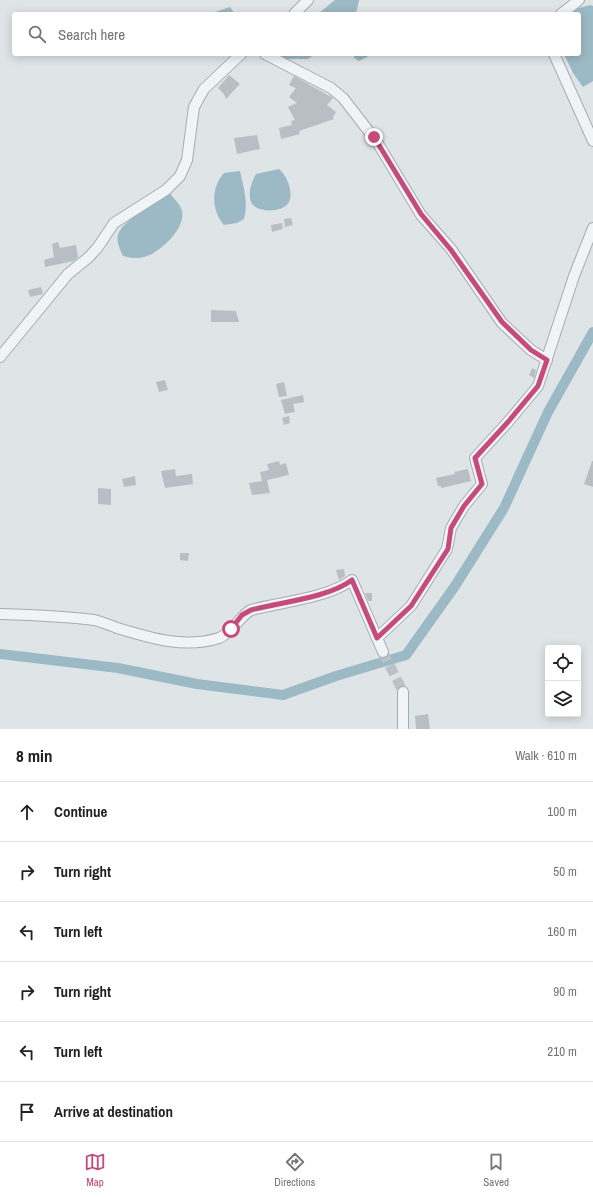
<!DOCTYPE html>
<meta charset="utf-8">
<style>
:root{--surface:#fff;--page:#f2f2f2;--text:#202124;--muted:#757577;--line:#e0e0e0;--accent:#c54b7c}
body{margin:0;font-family:"Archivo Narrow",sans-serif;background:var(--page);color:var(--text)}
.controls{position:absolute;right:12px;bottom:12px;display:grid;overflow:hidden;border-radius:4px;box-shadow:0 2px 10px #0003}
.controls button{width:36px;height:36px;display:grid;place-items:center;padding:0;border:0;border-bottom:1px solid var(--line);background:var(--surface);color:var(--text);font:20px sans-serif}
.stop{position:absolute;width:12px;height:12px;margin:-9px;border:3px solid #c54b7c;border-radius:50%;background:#fff}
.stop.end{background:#c54b7c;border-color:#fff;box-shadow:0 1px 4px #0008}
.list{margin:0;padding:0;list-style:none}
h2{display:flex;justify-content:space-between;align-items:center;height:52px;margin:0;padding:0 16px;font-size:17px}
h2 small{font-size:13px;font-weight:400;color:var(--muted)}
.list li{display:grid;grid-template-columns:26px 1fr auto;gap:12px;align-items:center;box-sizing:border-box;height:60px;padding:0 16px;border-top:1px solid var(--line)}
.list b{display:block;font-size:15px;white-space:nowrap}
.list em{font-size:13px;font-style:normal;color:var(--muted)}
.icon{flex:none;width:22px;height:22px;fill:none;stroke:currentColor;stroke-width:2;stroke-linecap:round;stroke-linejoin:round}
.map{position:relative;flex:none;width:593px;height:729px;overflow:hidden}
.search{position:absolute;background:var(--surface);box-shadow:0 2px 10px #0003;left:12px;right:12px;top:12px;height:44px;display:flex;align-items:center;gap:10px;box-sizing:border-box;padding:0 14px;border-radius:4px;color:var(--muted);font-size:15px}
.sheet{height:412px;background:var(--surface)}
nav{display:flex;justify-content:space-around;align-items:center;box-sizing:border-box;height:56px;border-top:1px solid var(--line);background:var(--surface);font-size:11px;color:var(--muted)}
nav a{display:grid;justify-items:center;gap:2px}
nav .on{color:var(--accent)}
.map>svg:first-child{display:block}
</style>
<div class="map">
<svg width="593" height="729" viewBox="0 0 593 729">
<rect width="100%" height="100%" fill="#dfe4e7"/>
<g fill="#9cbac5">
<path d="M 335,0 L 359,0 L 357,10 L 354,14 L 318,14 Z"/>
<path d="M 590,5 L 593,6 L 593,81 L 583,87 L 573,73 L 564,54 L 579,54 L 579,14 L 569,14 L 579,8 Z"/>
<path d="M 230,7 L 235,14 L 209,14 Z"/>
<path d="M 269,54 L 315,54 L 308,59 L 287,59 Z"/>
<path d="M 354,54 L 371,54 L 367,57 L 359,61 L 354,58 Z"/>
<path d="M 279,169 C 288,176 297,200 284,207 C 275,213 251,212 250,198 C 249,189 252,181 256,174 Z"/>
<path d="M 240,171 C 243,186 249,203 244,219 L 237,223 L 224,225 C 211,210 211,187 224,173 Z"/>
<path d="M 170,193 C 173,198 179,203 181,208 C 189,226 160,253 144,257 C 137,259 130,258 123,256 C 120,249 116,242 118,235 C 121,221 158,201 170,193 Z"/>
</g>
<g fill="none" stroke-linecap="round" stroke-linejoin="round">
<path stroke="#9cbac5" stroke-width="10" d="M 0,654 L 118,668 L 197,684 L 283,695 L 336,676 L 406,655 L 455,586 L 504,508 L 548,412 L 593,332"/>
</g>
<g fill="#b7bfc4">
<path d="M 229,75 L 240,84 L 226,99 L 224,94 L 218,88 Z"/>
<path d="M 294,76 L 333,98 L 327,105 L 336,112 L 333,117 L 334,119 L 299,131 L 300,134 L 281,139 L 279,128 L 292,125 L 291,121 L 295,120 L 288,107 L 297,103 L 289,97 L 296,88 L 289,85 Z"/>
<path d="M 257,135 L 260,149 L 237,154 L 234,138 Z"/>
<path d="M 291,218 L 293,225 L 285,227 L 284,219 Z"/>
<path d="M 282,223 L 283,229 L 272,232 L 271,225 Z"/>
<path d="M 58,242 L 60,248 L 76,245 L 78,257 L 74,261 L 45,267 L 44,260 L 54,257 L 52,244 Z"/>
<path d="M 41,287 L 43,294 L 30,297 L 28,290 Z"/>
<path d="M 211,310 L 236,311 L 239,322 L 211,322 Z"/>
<path d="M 532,368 L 536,370 L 534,378 L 529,375 Z"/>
<path d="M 165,380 L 168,390 L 159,392 L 156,382 Z"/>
<path d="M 284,382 L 287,396 L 279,397 L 276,384 Z"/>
<path d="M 303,395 L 304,402 L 293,404 L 295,412 L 285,414 L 281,400 Z"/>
<path d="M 289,416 L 290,423 L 284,425 L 282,418 Z"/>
<path d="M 279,461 L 280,465 L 286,463 L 289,475 L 267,480 L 270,493 L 252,495 L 249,483 L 262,481 L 260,472 L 269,470 L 267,464 Z"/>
<path d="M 592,461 L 593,461 L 593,487 L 584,484 Z"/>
<path d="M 175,469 L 176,476 L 192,474 L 193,484 L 165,488 L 161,471 Z"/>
<path d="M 468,469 L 471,481 L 441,488 L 441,486 L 438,486 L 436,478 L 455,474 L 454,472 Z"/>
<path d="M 135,476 L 136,485 L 124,487 L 122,479 Z"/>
<path d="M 98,488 L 111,489 L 111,505 L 98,504 Z"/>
<path d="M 180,553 L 189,553 L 188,561 L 180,560 Z"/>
<path d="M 344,569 L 345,576 L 339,580 L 336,570 Z"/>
<path d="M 365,593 L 372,593 L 372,601 L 368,601 Z"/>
<path d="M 428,714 L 430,729 L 416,729 L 415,716 Z"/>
</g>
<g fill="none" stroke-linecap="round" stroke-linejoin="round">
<path stroke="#bbc1c5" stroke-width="10" stroke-dasharray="10 5" stroke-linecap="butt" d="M 383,652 L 403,692"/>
<defs>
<g id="minor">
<path d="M 294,14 L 308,0"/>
<path d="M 561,14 L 579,0"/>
<path d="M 265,54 L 331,88 L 343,98 L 374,138"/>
<path d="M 554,54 L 593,141"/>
<path d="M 374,137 L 421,215 L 451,249 L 502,323 L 531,350 L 547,360"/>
<path d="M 0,357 L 68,274 L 89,257 L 98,247 L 114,223 L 166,190 L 180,176 L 187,160 L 194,107 L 204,89 L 241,54"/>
<path d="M 0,614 C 32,615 63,616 94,620 C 102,622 110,625 117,628 C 150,638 185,649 219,638 C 232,633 239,617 251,610 C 281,602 328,598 352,580 L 383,652"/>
<path d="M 377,638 L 411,606 L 447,549 L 451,528 L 464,506 L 482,484 L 475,458 L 508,422 L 538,386 L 574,276 L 593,228"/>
<path d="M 403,692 L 403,729"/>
</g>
</defs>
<use href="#minor" stroke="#a5acb1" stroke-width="12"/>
<use href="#minor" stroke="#f1f4f6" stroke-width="10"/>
</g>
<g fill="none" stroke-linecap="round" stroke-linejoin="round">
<path stroke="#c54b7c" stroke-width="5" d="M 231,629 L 242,615 L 251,610 C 281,602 328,598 352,580 L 377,638 L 411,606 L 448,549 L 451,528 L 464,506 L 482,484 L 475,458 L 508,422 L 538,386 L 547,360 L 531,350 L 502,322 L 451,250 L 421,214 L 374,137"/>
</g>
</svg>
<div class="controls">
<button><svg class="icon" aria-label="locate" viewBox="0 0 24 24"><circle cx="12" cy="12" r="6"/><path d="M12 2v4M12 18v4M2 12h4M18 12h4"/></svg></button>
<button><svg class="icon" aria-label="layers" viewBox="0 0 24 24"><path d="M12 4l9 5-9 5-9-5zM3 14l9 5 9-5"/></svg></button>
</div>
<div class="stop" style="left:231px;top:629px"></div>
<div class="stop end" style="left:374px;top:137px"></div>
<div class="search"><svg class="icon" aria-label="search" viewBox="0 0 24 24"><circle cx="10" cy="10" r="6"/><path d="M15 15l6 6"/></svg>Search here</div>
</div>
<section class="sheet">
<h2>8 min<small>Walk · 610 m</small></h2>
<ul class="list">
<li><svg class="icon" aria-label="ahead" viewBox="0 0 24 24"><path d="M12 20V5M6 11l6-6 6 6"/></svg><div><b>Continue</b></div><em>100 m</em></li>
<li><svg class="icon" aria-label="right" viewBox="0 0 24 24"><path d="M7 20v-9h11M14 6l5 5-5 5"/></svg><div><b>Turn right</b></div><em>50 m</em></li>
<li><svg class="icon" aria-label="left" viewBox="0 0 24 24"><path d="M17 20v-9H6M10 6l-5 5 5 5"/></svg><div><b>Turn left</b></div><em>160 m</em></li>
<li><svg class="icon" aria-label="right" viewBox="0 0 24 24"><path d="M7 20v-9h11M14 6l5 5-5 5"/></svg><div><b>Turn right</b></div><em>90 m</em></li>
<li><svg class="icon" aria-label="left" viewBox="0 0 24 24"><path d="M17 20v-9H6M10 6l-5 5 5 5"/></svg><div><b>Turn left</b></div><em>210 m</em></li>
<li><svg class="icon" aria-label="arrive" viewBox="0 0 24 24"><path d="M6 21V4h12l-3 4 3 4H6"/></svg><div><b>Arrive at destination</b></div></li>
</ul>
</section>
<nav>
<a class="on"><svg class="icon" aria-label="map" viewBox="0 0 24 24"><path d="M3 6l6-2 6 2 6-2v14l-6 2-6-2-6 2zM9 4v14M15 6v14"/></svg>Map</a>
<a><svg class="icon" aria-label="directions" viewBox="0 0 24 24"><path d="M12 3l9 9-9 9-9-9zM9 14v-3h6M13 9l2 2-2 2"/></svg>Directions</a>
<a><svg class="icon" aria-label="saved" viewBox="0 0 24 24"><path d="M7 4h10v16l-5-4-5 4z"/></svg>Saved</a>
</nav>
